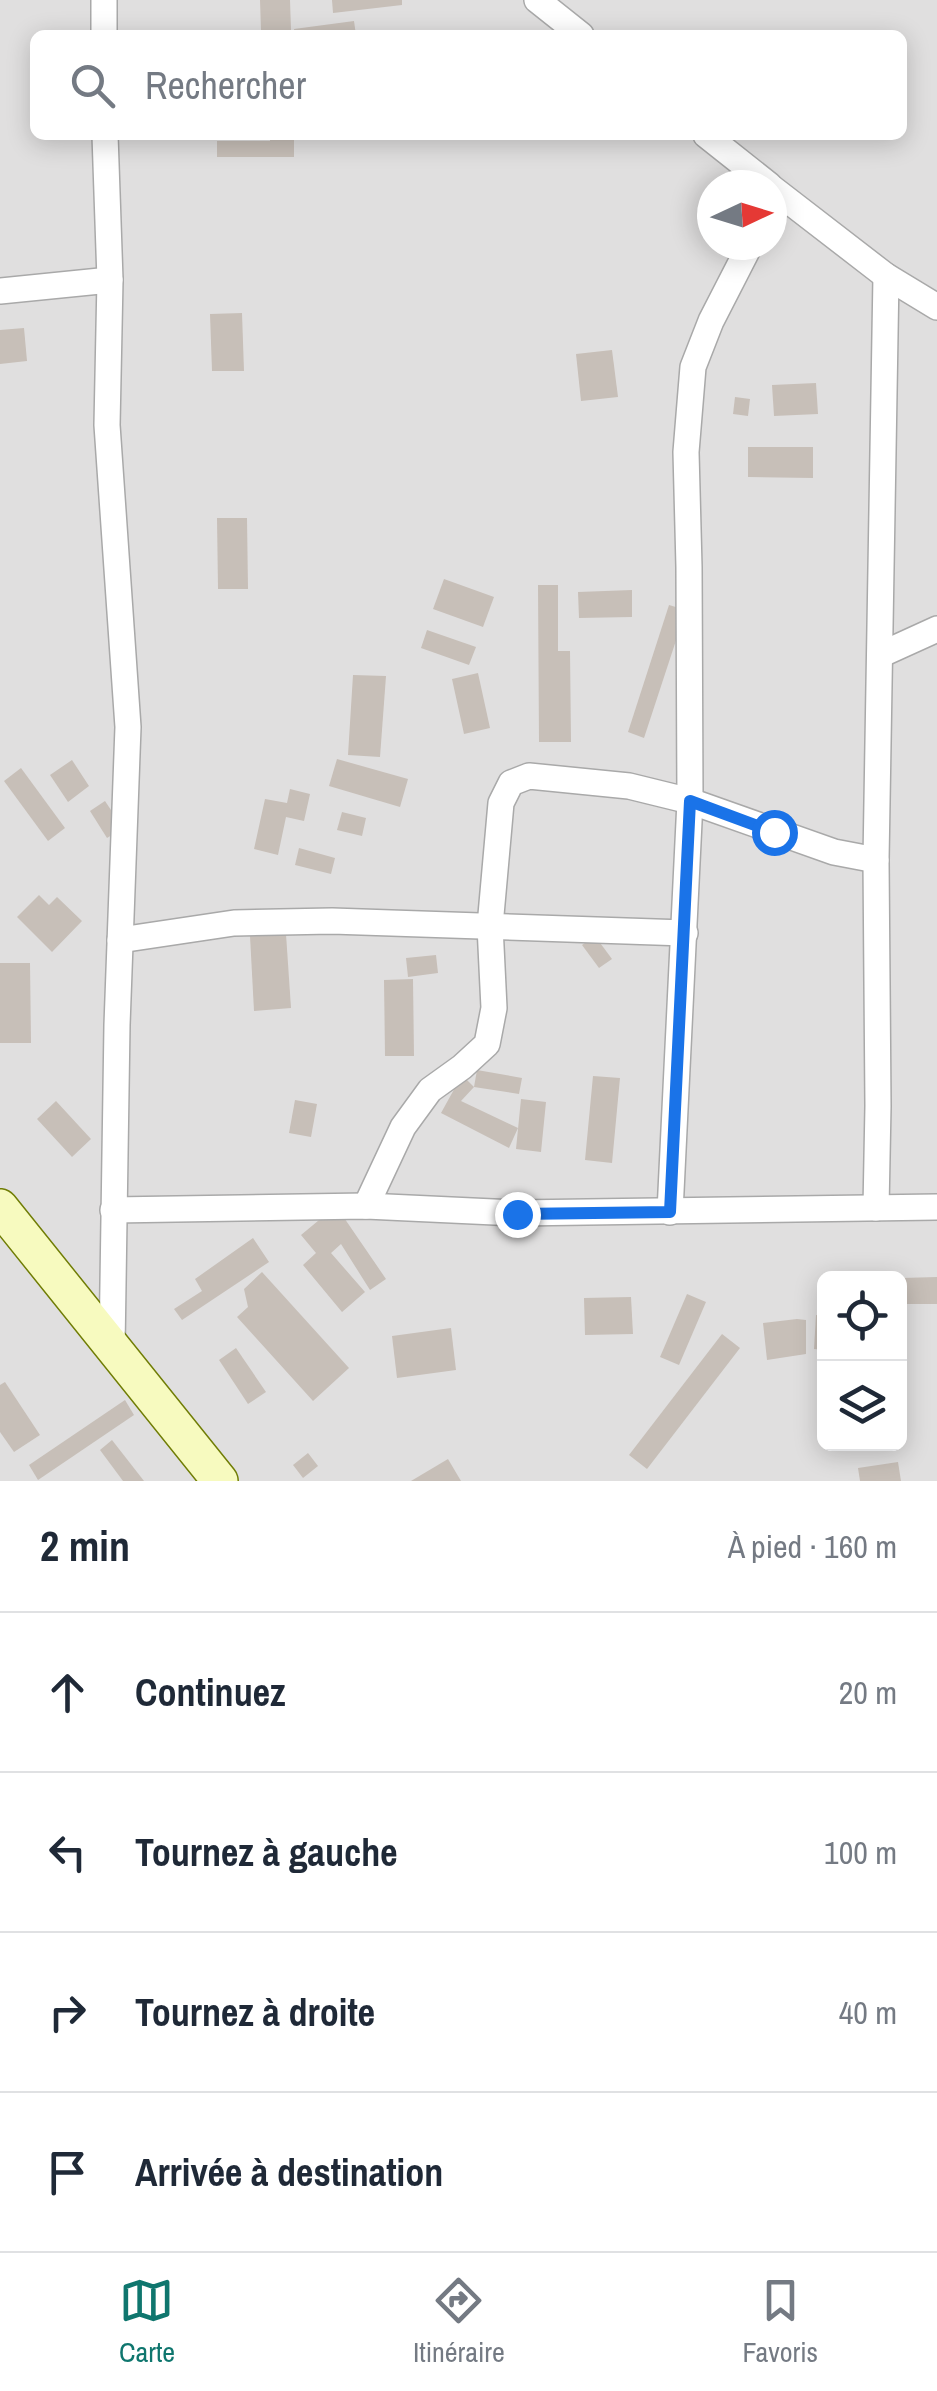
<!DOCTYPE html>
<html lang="fr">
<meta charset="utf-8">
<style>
:root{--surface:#fff;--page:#f2f2f3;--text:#1f2937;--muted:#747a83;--line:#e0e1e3;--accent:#0f766e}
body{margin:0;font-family:"Archivo Narrow",sans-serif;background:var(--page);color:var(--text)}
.controls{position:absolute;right:30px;bottom:30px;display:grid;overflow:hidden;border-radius:15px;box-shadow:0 5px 25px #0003}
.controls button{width:90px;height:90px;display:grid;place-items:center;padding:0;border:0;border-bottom:2px solid var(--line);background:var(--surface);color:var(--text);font:50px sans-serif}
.compass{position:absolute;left:697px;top:170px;width:90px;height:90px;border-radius:50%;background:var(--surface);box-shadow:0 5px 25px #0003;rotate:86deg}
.stop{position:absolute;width:30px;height:30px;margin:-22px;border:8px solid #1a73e8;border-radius:50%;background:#fff}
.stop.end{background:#1a73e8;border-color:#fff;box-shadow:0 2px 10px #0008}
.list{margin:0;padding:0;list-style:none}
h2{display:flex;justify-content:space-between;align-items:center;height:130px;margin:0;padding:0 40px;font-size:42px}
h2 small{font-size:32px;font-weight:400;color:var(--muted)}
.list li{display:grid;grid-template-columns:65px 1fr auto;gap:30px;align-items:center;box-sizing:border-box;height:160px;padding:0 40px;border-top:2px solid var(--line)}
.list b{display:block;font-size:38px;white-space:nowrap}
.list em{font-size:32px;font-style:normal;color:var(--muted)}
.icon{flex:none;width:55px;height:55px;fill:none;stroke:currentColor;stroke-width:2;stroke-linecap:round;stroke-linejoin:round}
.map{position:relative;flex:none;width:937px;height:1481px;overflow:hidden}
.search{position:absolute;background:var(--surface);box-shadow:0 5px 25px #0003;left:30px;right:30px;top:30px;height:110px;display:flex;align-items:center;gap:25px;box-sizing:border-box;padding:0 35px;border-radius:15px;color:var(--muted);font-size:38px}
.sheet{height:770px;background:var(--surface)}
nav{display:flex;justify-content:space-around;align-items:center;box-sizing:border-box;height:140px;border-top:2px solid var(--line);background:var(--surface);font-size:28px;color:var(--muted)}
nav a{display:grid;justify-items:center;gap:5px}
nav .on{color:var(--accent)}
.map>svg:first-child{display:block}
</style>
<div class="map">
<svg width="937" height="1481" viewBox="0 0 937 1481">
<rect width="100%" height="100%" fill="#f2efe9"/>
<path fill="#e0dfdf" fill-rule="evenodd" d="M 0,0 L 937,0 L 937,1481 L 0,1481 ZM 35,35 L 902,35 L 902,135 L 35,135 ZM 712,185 L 772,185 L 772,245 L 712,245 ZM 824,1278 L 900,1278 L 900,1444 L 824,1444 Z"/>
<g fill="#c7bfb8">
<path d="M 260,0 L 290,0 L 291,30 L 261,31 Z"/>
<path d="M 332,0 L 402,0 L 402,5 L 333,13 Z"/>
<path d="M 354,21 L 356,35 L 295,35 L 294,29 Z"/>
<path d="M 270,135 L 294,135 L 294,157 L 217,157 L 217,141 L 270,141 Z"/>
<path d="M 242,313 L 244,371 L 212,371 L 210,314 Z"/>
<path d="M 24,328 L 27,361 L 0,364 L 0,330 Z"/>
<path d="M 612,350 L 618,397 L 581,401 L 576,354 Z"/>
<path d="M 816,383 L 818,414 L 774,416 L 772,385 Z"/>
<path d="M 735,397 L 750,399 L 748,416 L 733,414 Z"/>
<path d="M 748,447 L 813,447 L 813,478 L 748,477 Z"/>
<path d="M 217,518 L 247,518 L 248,589 L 218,589 Z"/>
<path d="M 444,579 L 494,597 L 483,627 L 433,609 Z"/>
<path d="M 538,585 L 558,585 L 558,651 L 570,651 L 571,742 L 539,742 Z"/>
<path d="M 632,590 L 632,617 L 579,618 L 578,592 Z"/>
<path d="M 669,605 L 686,610 L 644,738 L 628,732 Z"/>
<path d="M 427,630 L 476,647 L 469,665 L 421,648 Z"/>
<path d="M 478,673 L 490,728 L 464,734 L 452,679 Z"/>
<path d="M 353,675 L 386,676 L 380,757 L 348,755 Z"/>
<path d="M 337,759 L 408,779 L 400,807 L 329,786 Z"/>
<path d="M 72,760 L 89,786 L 68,802 L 50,775 Z"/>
<path d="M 21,768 L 65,828 L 48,841 L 4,781 Z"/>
<path d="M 290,789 L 310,794 L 304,821 L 286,817 L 278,855 L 254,849 L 265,799 L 287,803 Z"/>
<path d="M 105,801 L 123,828 L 107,838 L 90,811 Z"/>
<path d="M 342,812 L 366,818 L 362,836 L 337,830 Z"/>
<path d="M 299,848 L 335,858 L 331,874 L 295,865 Z"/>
<path d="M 39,895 L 49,905 L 57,897 L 82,921 L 52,952 L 17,917 Z"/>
<path d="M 286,934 L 291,1008 L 254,1011 L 250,936 Z"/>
<path d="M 595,936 L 612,959 L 599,968 L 582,945 Z"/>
<path d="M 436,955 L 438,973 L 408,977 L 406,958 Z"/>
<path d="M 0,963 L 30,963 L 31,1043 L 0,1043 Z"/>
<path d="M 413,979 L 414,1056 L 385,1056 L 384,980 Z"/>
<path d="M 477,1070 L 522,1078 L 519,1094 L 474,1087 Z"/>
<path d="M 462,1075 L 474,1087 L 461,1101 L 518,1128 L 509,1148 L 441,1113 Z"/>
<path d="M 593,1076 L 620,1078 L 612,1163 L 585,1160 Z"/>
<path d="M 521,1099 L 546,1102 L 541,1152 L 516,1149 Z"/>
<path d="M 295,1100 L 317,1104 L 311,1137 L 289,1133 Z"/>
<path d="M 56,1101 L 91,1139 L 72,1157 L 37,1119 Z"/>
<path d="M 336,1206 L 386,1279 L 370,1290 L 341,1244 L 331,1253 L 365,1292 L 342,1312 L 303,1265 L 316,1253 L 301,1235 Z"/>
<path d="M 253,1238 L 269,1262 L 182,1320 L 174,1309 L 202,1291 L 195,1279 Z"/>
<path d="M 262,1272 L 349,1368 L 313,1401 L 237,1317 L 248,1307 L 244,1289 Z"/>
<path d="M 937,1277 L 937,1304 L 903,1304 L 902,1278 Z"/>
<path d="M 687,1294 L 706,1302 L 679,1365 L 660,1357 Z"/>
<path d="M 631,1297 L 633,1334 L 585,1335 L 584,1298 Z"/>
<path d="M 816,1315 L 824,1316 L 824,1350 L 814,1349 Z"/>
<path d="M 797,1319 L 806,1320 L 806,1354 L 767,1360 L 763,1323 Z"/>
<path d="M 451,1328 L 456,1370 L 397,1378 L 392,1336 Z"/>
<path d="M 722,1334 L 740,1348 L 647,1469 L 629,1455 Z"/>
<path d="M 236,1348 L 266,1392 L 248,1404 L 219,1360 Z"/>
<path d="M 5,1382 L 40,1435 L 14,1452 L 0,1432 L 0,1385 Z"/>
<path d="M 125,1400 L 134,1415 L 38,1480 L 29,1465 Z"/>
<path d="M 112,1440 L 144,1481 L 123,1481 L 100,1450 Z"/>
<path d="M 308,1453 L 318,1466 L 303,1478 L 293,1465 Z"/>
<path d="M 448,1459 L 461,1481 L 411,1481 Z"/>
<path d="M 898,1462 L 901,1481 L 860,1481 L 858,1468 Z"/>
</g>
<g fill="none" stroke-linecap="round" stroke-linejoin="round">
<defs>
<g id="minor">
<path d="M 537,0 L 581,35"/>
<path d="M 104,35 L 104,0"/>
<path d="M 105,135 L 110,280 L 107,425 L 128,727 L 117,1025 L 112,1348"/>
<path d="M 706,135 L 769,185"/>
<path d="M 772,188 L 886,276 L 937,307"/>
<path d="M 0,291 L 110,280"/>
<path d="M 880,655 L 937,629"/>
<path d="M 120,940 L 234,923 L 332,921 L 685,933"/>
<path d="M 366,1206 L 403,1127 L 430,1090 L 462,1067 L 487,1044 L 494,1008 L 490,926 L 501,803 L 511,783 L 529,776 L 629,786 L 690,801 L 834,852 L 876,860"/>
<path d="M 876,1208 L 878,1106 L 876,860 L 886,276"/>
<path d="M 113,1210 L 366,1206 L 517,1213 L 937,1207"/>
<path d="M 670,1212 L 690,801 L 689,567 L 686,452 L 693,367 L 711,321 L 750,245"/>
</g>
<path id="secondary" d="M 0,1207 L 220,1481"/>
</defs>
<use href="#minor" stroke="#a9a9a9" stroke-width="28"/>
<use href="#secondary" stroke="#707d05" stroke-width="38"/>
<use href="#minor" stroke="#fff" stroke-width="25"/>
<use href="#secondary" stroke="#f7fabf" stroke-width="35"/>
</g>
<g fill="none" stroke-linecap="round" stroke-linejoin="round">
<path stroke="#1a73e8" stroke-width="12" d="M 517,1214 L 670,1212 L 690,801 L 774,832"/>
</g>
</svg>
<div class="controls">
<button><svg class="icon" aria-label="locate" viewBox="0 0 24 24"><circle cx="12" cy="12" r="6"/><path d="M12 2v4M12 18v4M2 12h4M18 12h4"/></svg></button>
<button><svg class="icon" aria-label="layers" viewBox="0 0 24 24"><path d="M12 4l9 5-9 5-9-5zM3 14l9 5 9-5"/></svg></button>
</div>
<svg class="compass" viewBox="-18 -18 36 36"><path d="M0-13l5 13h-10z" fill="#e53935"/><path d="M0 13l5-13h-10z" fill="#747a83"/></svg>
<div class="stop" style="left:774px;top:832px"></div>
<div class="stop end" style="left:517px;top:1214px"></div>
<div class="search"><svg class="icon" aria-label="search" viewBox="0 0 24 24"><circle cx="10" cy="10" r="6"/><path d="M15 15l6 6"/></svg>Rechercher</div>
</div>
<section class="sheet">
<h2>2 min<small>À pied · 160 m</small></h2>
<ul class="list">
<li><svg class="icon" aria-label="ahead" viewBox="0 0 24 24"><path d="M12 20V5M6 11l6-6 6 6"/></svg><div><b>Continuez</b></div><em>20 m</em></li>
<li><svg class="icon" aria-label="left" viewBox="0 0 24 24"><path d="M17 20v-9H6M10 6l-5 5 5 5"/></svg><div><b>Tournez à gauche</b></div><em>100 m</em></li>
<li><svg class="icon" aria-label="right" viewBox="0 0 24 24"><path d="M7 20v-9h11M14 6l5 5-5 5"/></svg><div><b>Tournez à droite</b></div><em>40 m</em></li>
<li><svg class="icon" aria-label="arrive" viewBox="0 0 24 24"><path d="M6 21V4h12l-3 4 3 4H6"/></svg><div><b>Arrivée à destination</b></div></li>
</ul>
</section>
<nav>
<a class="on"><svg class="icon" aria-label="map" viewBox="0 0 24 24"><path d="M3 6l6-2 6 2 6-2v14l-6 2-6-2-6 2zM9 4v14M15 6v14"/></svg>Carte</a>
<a><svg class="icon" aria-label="directions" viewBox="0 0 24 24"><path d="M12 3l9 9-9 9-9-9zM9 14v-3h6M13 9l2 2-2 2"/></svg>Itinéraire</a>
<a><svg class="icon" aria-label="saved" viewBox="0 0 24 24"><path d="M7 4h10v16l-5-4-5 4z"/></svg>Favoris</a>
</nav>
